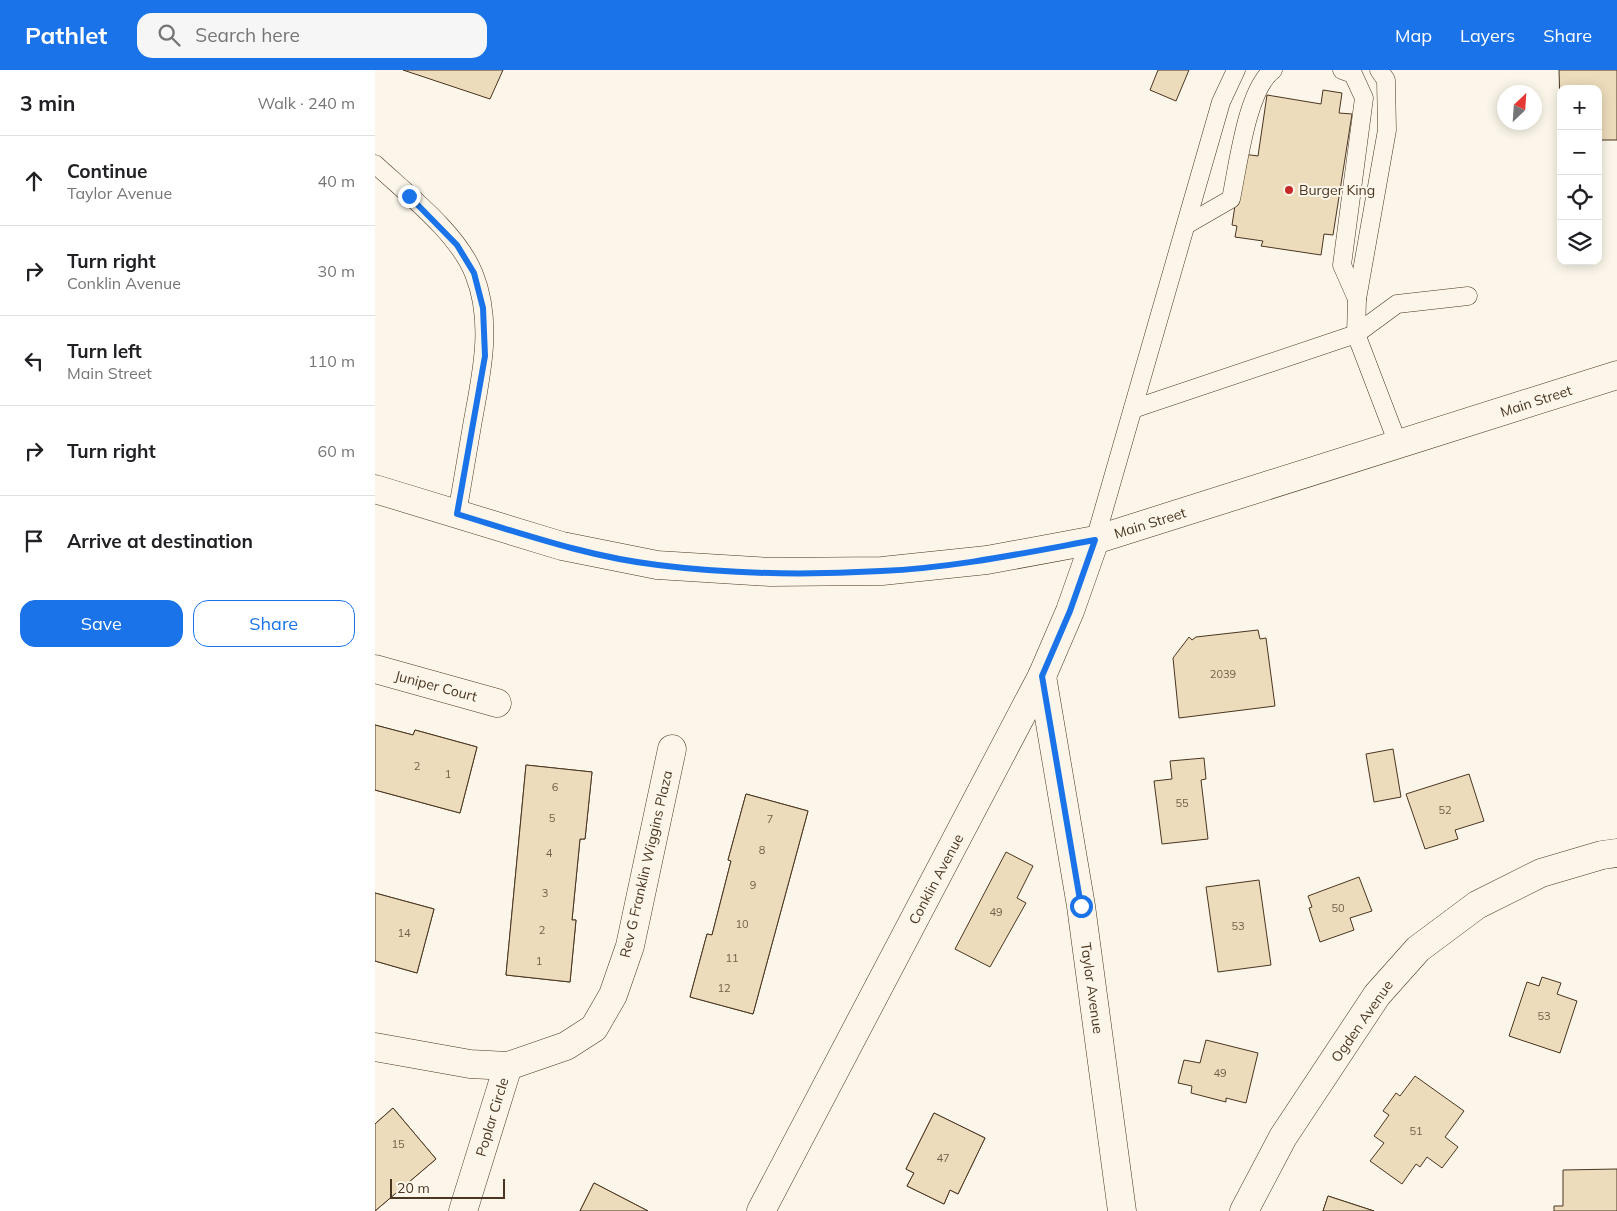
<!DOCTYPE html>
<meta charset="utf-8">
<style>
:root{--surface:#fff;--page:#f6f6f6;--text:#202124;--muted:#757577;--line:#e0e0e0;--accent:#1a73e8}
body{margin:0;font-family:Mulish,sans-serif;background:var(--page);color:var(--text)}
.controls{position:absolute;right:15px;top:15px;display:grid;overflow:hidden;border-radius:10px;box-shadow:0 2px 12px #0003}
.controls button{width:45px;height:45px;display:grid;place-items:center;padding:0;border:0;border-bottom:1px solid var(--line);background:var(--surface);color:var(--text);font:25px sans-serif}
.compass{position:absolute;left:1122px;top:15px;width:45px;height:45px;border-radius:50%;background:var(--surface);box-shadow:0 2px 12px #0003;rotate:25deg}
.scale{position:absolute;left:15px;bottom:12px;width:115px;box-sizing:border-box;padding-left:5px;border:2px solid #4a3520;border-top:0;font-size:14px;line-height:18px;white-space:nowrap;color:#4a3520;-webkit-text-stroke:4px #fbf6e9;paint-order:stroke}
.stop{position:absolute;width:15px;height:15px;margin:-11px;border:4px solid #1a73e8;border-radius:50%;background:#fff}
.stop.end{background:#1a73e8;border-color:#fff;box-shadow:0 1px 5px #0008}
.list{margin:0;padding:0;list-style:none}
h2{display:flex;justify-content:space-between;align-items:center;height:65px;margin:0;padding:0 20px;font-size:21px}
h2 small{font-size:16px;font-weight:400;color:var(--muted)}
.list li{display:grid;grid-template-columns:32px 1fr auto;gap:15px;align-items:center;box-sizing:border-box;height:90px;padding:0 20px;border-top:1px solid var(--line)}
.list b{display:block;font-size:19px;white-space:nowrap}
.list p{margin:0;font-size:16px;white-space:nowrap;color:var(--muted)}
.list em{font-size:16px;font-style:normal;color:var(--muted)}
.actions{display:flex;gap:10px;padding:15px 20px}
.actions a{flex:1;padding:11px 0;border:1px solid var(--accent);border-radius:15px;text-align:center;font-size:18px;color:var(--accent)}
.actions .main{background:var(--accent);color:#fff}
.icon{flex:none;width:28px;height:28px;fill:none;stroke:currentColor;stroke-width:2;stroke-linecap:round;stroke-linejoin:round}
.map{position:relative;flex:none;width:1242px;height:1141px;overflow:hidden}
header{display:flex;align-items:center;gap:30px;box-sizing:border-box;height:70px;padding:0 25px;background:var(--accent);color:#fff}
header strong{font-size:24px}
nav{display:flex;gap:28px;margin-inline-start:auto;font-size:18px}
.search{width:350px;height:45px;background:var(--page);display:flex;align-items:center;gap:12px;box-sizing:border-box;padding:0 18px;border-radius:15px;color:var(--muted);font-size:19px}
main{display:flex}
aside{flex:1;background:var(--surface)}
.map>svg:first-child{display:block}
</style>
<header>
<strong>Pathlet</strong>
<div class="search"><svg class="icon" aria-label="search" viewBox="0 0 24 24"><circle cx="10" cy="10" r="6"/><path d="M15 15l6 6"/></svg>Search here</div>
<nav><a>Map</a><a>Layers</a><a>Share</a></nav>
</header>
<main>
<aside>
<h2>3 min<small>Walk · 240 m</small></h2>
<ul class="list">
<li><svg class="icon" aria-label="ahead" viewBox="0 0 24 24"><path d="M12 20V5M6 11l6-6 6 6"/></svg><div><b>Continue</b><p>Taylor Avenue</p></div><em>40 m</em></li>
<li><svg class="icon" aria-label="right" viewBox="0 0 24 24"><path d="M7 20v-9h11M14 6l5 5-5 5"/></svg><div><b>Turn right</b><p>Conklin Avenue</p></div><em>30 m</em></li>
<li><svg class="icon" aria-label="left" viewBox="0 0 24 24"><path d="M17 20v-9H6M10 6l-5 5 5 5"/></svg><div><b>Turn left</b><p>Main Street</p></div><em>110 m</em></li>
<li><svg class="icon" aria-label="right" viewBox="0 0 24 24"><path d="M7 20v-9h11M14 6l5 5-5 5"/></svg><div><b>Turn right</b></div><em>60 m</em></li>
<li><svg class="icon" aria-label="arrive" viewBox="0 0 24 24"><path d="M6 21V4h12l-3 4 3 4H6"/></svg><div><b>Arrive at destination</b></div></li>
</ul>
<div class="actions"><a class="main">Save</a><a>Share</a></div>
</aside>
<div class="map">
<svg width="1242" height="1141" viewBox="0 0 1242 1141">
<rect width="100%" height="100%" fill="#fbf6e9"/>
<g fill="#ecdcbc" stroke="#4a3520">
<path d="M 28,0 L 128,0 L 115,29 Z"/>
<path d="M 783,0 L 814,0 L 801,31 L 775,20 Z"/>
<path d="M 1184,0 L 1242,0 L 1242,70 L 1223,70 L 1223,19 L 1186,19 L 1186,71 Z"/>
<path d="M 948,20 L 967,23 L 964,43 L 977,44 L 958,165 L 949,164 L 946,185 L 886,176 L 888,171 L 860,167 L 862,156 L 857,155 L 868,84 L 883,86 L 892,25 L 946,34 Z"/>
<path d="M 883,560 L 885,569 L 891,568 L 900,636 L 804,648 L 798,588 L 814,567 L 817,570 L 821,567 Z"/>
<path d="M 0,655 L 38,665 L 40,660 L 102,677 L 85,743 L 0,720 Z"/>
<path d="M 0,655 L 38,665 L 40,660 L 102,677 L 85,743 L 0,720 Z"/>
<path d="M 1018,679 L 1026,727 L 999,732 L 991,684 Z"/>
<path d="M 829,688 L 831,709 L 826,710 L 833,769 L 787,774 L 779,711 L 797,709 L 795,691 Z"/>
<path d="M 151,695 L 217,702 L 210,769 L 205,769 L 197,850 L 201,850 L 195,912 L 131,905 Z"/>
<path d="M 151,695 L 217,702 L 210,769 L 205,769 L 197,850 L 201,850 L 195,912 L 131,905 Z"/>
<path d="M 1094,704 L 1109,751 L 1080,760 L 1083,769 L 1050,779 L 1031,724 Z"/>
<path d="M 371,724 L 433,741 L 378,944 L 315,927 L 332,864 L 337,865 L 356,791 L 353,790 Z"/>
<path d="M 371,724 L 433,741 L 378,944 L 315,927 L 332,864 L 337,865 L 356,791 L 353,790 Z"/>
<path d="M 631,782 L 658,796 L 642,828 L 651,833 L 615,897 L 580,879 Z"/>
<path d="M 984,807 L 997,841 L 975,848 L 979,860 L 945,872 L 934,838 L 937,837 L 933,826 Z"/>
<path d="M 884,810 L 896,895 L 843,902 L 831,817 Z"/>
<path d="M 0,823 L 59,839 L 42,903 L 0,891 Z"/>
<path d="M 0,823 L 59,839 L 42,903 L 0,891 Z"/>
<path d="M 1167,907 L 1186,913 L 1182,924 L 1202,931 L 1185,983 L 1134,966 L 1152,912 L 1164,916 Z"/>
<path d="M 831,970 L 883,983 L 871,1033 L 851,1028 L 851,1032 L 816,1023 L 817,1016 L 803,1013 L 809,990 L 825,993 Z"/>
<path d="M 1040,1006 L 1089,1041 L 1070,1067 L 1083,1077 L 1067,1098 L 1052,1087 L 1045,1097 L 1041,1094 L 1027,1114 L 995,1091 L 1009,1073 L 999,1066 L 1014,1045 L 1008,1041 L 1021,1023 L 1025,1026 Z"/>
<path d="M 18,1038 L 61,1089 L 0,1141 L 0,1054 Z"/>
<path d="M 18,1038 L 61,1089 L 0,1141 L 0,1054 Z"/>
<path d="M 559,1043 L 610,1068 L 583,1124 L 575,1120 L 569,1134 L 532,1116 L 539,1103 L 531,1099 Z"/>
<path d="M 559,1043 L 610,1068 L 583,1124 L 575,1120 L 569,1134 L 532,1116 L 539,1103 L 531,1099 Z"/>
<path d="M 1242,1099 L 1242,1141 L 1179,1141 L 1179,1136 L 1188,1136 L 1188,1100 Z"/>
<path d="M 219,1113 L 273,1141 L 205,1141 Z"/>
<path d="M 219,1113 L 273,1141 L 205,1141 Z"/>
<path d="M 953,1126 L 999,1141 L 948,1141 Z"/>
<path d="M 953,1126 L 999,1141 L 948,1141 Z"/>
</g>
<g fill="none" stroke-linecap="round" stroke-linejoin="round">
<defs>
<g id="lane">
<path d="M 967,0 L 978,4 L 989,28 L 967,195 L 982,229"/>
<path d="M 1004,0 L 1011,10 L 1012,60 L 982,229 L 981,264 L 1023,374"/>
<path d="M 0,94 C 32,124 83,163 99,204 C 118,251 107,302 98,350 C 93,381 87,413 82,444"/>
<path d="M 811,155 L 856,129 C 863,96 872,19 898,0"/>
<path d="M 758,339 L 981,264 L 1022,234 L 1093,226"/>
<path d="M 720,470 L 846,32 L 861,0"/>
</g>
<g id="street">
<path d="M 0,599 L 122,633"/>
<path d="M 667,606 L 706,836 L 747,1141"/>
<path d="M 0,977 L 95,994 L 133,996 L 191,976 L 219,958 L 238,925 L 255,876 L 297,679"/>
<path d="M 88,1141 L 133,996"/>
<path d="M 869,1141 L 908,1067 L 1002,925 L 1043,879 L 1102,835 L 1166,803 L 1227,785 L 1242,783"/>
</g>
<path id="secondary" d="M 386,1141 L 667,606 L 695,541 L 720,470"/>
<path id="primary" d="M 0,419 L 187,476 L 282,495 L 395,502 L 507,501 L 612,490 L 720,470 L 1242,305"/>
</defs>
<use href="#lane" stroke="#4a3520" stroke-width="19"/>
<use href="#street" stroke="#4a3520" stroke-width="29"/>
<use href="#secondary" stroke="#4a3520" stroke-width="29"/>
<use href="#primary" stroke="#4a3520" stroke-width="29"/>
<use href="#lane" stroke="#fbf6e9" stroke-width="18"/>
<use href="#street" stroke="#fbf6e9" stroke-width="28"/>
<use href="#secondary" stroke="#fbf6e9" stroke-width="28"/>
<use href="#primary" stroke="#fbf6e9" stroke-width="28"/>
</g>
<g fill="none" stroke-linecap="round" stroke-linejoin="round">
<path stroke="#1a73e8" stroke-width="6" d="M 34,126 L 82,175 L 99,203 L 108,238 L 110,286 L 82,444 C 148,464 214,487 283,495 C 354,504 435,505 506,501 C 578,498 649,483 720,470 L 695,541 L 667,606 L 706,836"/>
</g>
<circle fill="#c62828" stroke="#fbf6e9" stroke-width="2" cx="914" cy="120" r="5"/>
<g text-anchor="middle" stroke-width="4" stroke-linejoin="round" paint-order="stroke">
<g font-size="11" fill="#725f47">
<text x="848" y="608">2039</text>
<text x="42" y="700">2</text>
<text x="73" y="708">1</text>
<text x="180" y="721">6</text>
<text x="807" y="737">55</text>
<text x="1070" y="744">52</text>
<text x="177" y="752">5</text>
<text x="395" y="753">7</text>
<text x="387" y="784">8</text>
<text x="174" y="787">4</text>
<text x="378" y="819">9</text>
<text x="170" y="827">3</text>
<text x="963" y="842">50</text>
<text x="621" y="846">49</text>
<text x="367" y="858">10</text>
<text x="863" y="860">53</text>
<text x="167" y="864">2</text>
<text x="29" y="867">14</text>
<text x="357" y="892">11</text>
<text x="164" y="895">1</text>
<text x="349" y="922">12</text>
<text x="1169" y="950">53</text>
<text x="845" y="1007">49</text>
<text x="1041" y="1065">51</text>
<text x="23" y="1078">15</text>
<text x="568" y="1092">47</text>
</g>
<g font-size="14" fill="#4a3520" stroke="#fbf6e9" text-anchor="start">
<text x="924" y="125">Burger King</text>
</g>
<g font-size="14" fill="#4a3520" stroke="#fbf6e9">
<text transform="translate(1161 331) rotate(-18)" y="5">Main Street</text>
<text transform="translate(775 453) rotate(-17)" y="5">Main Street</text>
<text transform="translate(61 616) rotate(15)" y="5">Juniper Court</text>
<text transform="translate(271 794) rotate(-77)" y="5">Rev G Franklin Wiggins Plaza</text>
<text transform="translate(561 809) rotate(-62)" y="5">Conklin Avenue</text>
<text transform="translate(717 918) rotate(82)" y="5">Taylor Avenue</text>
<text transform="translate(987 951) rotate(-55)" y="5">Ogden Avenue</text>
<text transform="translate(117 1047) rotate(-73)" y="5">Poplar Circle</text>
</g>
</g>
</svg>
<div class="controls">
<button>+</button>
<button>−</button>
<button><svg class="icon" aria-label="locate" viewBox="0 0 24 24"><circle cx="12" cy="12" r="6"/><path d="M12 2v4M12 18v4M2 12h4M18 12h4"/></svg></button>
<button><svg class="icon" aria-label="layers" viewBox="0 0 24 24"><path d="M12 4l9 5-9 5-9-5zM3 14l9 5 9-5"/></svg></button>
</div>
<svg class="compass" viewBox="-18 -18 36 36"><path d="M0-13l5 13h-10z" fill="#e53935"/><path d="M0 13l5-13h-10z" fill="#757577"/></svg>
<div class="scale">20 m</div>
<div class="stop" style="left:706px;top:836px"></div>
<div class="stop end" style="left:34px;top:126px"></div>
</div>
</main>
